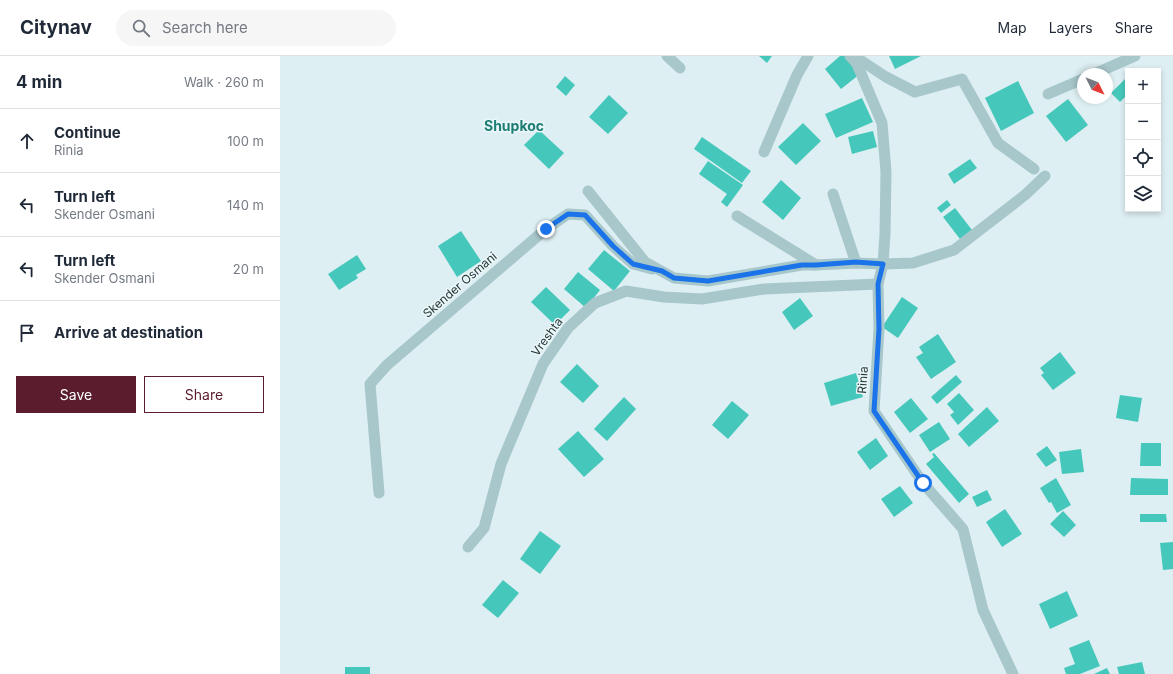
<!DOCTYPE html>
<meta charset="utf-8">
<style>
:root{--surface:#fff;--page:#f6f6f7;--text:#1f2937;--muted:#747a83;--line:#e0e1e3;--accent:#5b1d2e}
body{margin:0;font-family:Inter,sans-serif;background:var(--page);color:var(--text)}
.controls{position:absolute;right:12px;top:12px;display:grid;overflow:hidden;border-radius:0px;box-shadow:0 2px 6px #0003}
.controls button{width:36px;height:36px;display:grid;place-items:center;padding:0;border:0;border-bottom:1px solid var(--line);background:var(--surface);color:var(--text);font:20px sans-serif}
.compass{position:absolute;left:797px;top:12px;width:36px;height:36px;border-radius:50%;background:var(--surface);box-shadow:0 2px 6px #0003;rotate:132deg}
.stop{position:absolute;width:12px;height:12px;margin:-9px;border:3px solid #1a73e8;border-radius:50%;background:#fff}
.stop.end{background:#1a73e8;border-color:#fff;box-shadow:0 1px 4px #0008}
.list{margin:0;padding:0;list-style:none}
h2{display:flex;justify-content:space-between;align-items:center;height:52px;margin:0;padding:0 16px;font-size:17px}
h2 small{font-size:13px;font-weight:400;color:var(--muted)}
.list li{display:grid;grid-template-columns:26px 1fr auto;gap:12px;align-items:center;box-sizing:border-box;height:64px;padding:0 16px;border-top:1px solid var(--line)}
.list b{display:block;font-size:15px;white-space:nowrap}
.list p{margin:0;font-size:13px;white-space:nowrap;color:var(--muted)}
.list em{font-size:13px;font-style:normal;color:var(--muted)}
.actions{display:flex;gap:8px;padding:12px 16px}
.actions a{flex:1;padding:9px 0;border:1px solid var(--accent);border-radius:0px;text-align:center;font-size:14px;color:var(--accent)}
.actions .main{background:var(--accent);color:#fff}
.icon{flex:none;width:22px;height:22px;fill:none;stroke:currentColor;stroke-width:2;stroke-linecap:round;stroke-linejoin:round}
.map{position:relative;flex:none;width:893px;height:618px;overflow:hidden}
header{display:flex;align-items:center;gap:24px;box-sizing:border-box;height:56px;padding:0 20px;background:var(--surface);border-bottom:1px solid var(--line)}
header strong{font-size:19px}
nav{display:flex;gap:22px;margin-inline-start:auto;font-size:14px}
.search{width:280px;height:36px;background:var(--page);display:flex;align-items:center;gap:10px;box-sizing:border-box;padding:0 14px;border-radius:22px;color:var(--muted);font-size:15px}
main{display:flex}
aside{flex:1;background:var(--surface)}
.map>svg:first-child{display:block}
</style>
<header>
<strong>Citynav</strong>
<div class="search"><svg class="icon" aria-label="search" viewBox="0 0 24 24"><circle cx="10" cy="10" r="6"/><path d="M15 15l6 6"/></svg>Search here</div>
<nav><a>Map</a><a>Layers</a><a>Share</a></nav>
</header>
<main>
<aside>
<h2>4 min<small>Walk · 260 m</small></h2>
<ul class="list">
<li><svg class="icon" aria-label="ahead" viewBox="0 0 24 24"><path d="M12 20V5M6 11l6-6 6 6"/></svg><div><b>Continue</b><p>Rinia</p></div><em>100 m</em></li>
<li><svg class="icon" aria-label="left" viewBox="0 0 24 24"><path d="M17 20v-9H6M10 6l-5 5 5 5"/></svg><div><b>Turn left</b><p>Skender Osmani</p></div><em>140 m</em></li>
<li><svg class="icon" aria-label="left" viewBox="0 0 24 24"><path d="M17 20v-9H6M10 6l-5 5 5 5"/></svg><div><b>Turn left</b><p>Skender Osmani</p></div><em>20 m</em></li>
<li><svg class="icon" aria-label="arrive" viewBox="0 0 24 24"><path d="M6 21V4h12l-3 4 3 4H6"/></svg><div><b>Arrive at destination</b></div></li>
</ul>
<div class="actions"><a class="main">Save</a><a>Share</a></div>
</aside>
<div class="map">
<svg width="893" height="618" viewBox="0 0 893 618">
<rect width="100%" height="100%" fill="#ddeff3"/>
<g fill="#45c8bb">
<path d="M 479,0 L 492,0 L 487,7 Z"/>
<path d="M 560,0 L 565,0 L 580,18 L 561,33 L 545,13 Z"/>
<path d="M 609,0 L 641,0 L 615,13 Z"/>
<path d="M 285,20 L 295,29 L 286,40 L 276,31 Z"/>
<path d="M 848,20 L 848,38 L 840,46 L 831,37 Z"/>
<path d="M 738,25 L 754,57 L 721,75 L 705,42 Z"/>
<path d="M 329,39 L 348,57 L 328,78 L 309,61 Z"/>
<path d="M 582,42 L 593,66 L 556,82 L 545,58 Z"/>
<path d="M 788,43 L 808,69 L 786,86 L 766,60 Z"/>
<path d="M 523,67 L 541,85 L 516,109 L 498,91 Z"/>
<path d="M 259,74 L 284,97 L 269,113 L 244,89 Z"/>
<path d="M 593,75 L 597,91 L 572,98 L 568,81 Z"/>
<path d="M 422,81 L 471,115 L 462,127 L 414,93 Z"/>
<path d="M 690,103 L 697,112 L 674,128 L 668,118 Z"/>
<path d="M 428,105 L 463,129 L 447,151 L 441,146 L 447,138 L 419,118 Z"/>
<path d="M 501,124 L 521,142 L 503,164 L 482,146 Z"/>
<path d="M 667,144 L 671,149 L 661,157 L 657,152 Z"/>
<path d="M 675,152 L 692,174 L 680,183 L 663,161 Z"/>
<path d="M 181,175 L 201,205 L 177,221 L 158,190 Z"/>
<path d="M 324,194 L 350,215 L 334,235 L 308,213 Z"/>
<path d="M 77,199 L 86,213 L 76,219 L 78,222 L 59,234 L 48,218 Z"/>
<path d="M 298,216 L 320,234 L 306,252 L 284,233 Z"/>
<path d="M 266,231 L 290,254 L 275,269 L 251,246 Z"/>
<path d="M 622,241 L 638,252 L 618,282 L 602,271 Z"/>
<path d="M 520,242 L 533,260 L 514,274 L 502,256 Z"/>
<path d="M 658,278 L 676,306 L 651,323 L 636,301 L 643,297 L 639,291 Z"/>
<path d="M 780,296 L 796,317 L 773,334 L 761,319 L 764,317 L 760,312 Z"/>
<path d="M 297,308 L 319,330 L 303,347 L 280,326 Z"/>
<path d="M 576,317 L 583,341 L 551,350 L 544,327 Z"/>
<path d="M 676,319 L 682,326 L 657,348 L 651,341 Z"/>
<path d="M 679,337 L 694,354 L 678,369 L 670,359 L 674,356 L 667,348 Z"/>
<path d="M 840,339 L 862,342 L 858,366 L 836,362 Z"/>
<path d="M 344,341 L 356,353 L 327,385 L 314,373 Z"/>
<path d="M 631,342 L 648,363 L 630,377 L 614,356 Z"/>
<path d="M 452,345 L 469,359 L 448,383 L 432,369 Z"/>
<path d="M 707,351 L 719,365 L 689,391 L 678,378 Z"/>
<path d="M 659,366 L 670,383 L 650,396 L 639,379 Z"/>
<path d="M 298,375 L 324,403 L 304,421 L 278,393 Z"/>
<path d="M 596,382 L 608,400 L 590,414 L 577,396 Z"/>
<path d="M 861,387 L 881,387 L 881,410 L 860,410 Z"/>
<path d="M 767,390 L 777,404 L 766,411 L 756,398 Z"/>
<path d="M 801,393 L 804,416 L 782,418 L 779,396 Z"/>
<path d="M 654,397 L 689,438 L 679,447 L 646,408 L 654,401 L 652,398 Z"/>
<path d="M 776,422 L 791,449 L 777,457 L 771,446 L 769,447 L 760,432 Z"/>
<path d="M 851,422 L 888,423 L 888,439 L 850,439 Z"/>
<path d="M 620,430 L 633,447 L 614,461 L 601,443 Z"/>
<path d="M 707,434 L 712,444 L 697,451 L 692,441 Z"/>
<path d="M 725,453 L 742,478 L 722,491 L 706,466 Z"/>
<path d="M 783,455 L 796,469 L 784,481 L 770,468 Z"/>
<path d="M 860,458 L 886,458 L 887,466 L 860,466 Z"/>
<path d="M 260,475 L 281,490 L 260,518 L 240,503 Z"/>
<path d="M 893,486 L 893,513 L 883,514 L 880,487 Z"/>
<path d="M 223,524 L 239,537 L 218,562 L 202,549 Z"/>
<path d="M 787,535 L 798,560 L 770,573 L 759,548 Z"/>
<path d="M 809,584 L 820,610 L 800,618 L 786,618 L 784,612 L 795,608 L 789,592 Z"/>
<path d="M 862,606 L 865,618 L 839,618 L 837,611 Z"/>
<rect x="65" y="611" width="25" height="7"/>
<path d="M 827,612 L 830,618 L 814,618 Z"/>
</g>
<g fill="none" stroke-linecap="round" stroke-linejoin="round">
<g stroke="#a8c7cb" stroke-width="11">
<path d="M 387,0 L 400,12"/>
<path d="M 570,0 L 577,8 L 602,67 L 606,116 L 605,178 L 603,208 L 598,228 L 599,273 L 594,355 L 643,427 L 683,473 L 703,554 L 733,618"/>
<path d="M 574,0 L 606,21 L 635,36 L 682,23 L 718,87 L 754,113"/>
<path d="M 814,18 L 855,0"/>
<path d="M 768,38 L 803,23"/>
<path d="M 484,96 L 517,19 L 528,0"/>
<path d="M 308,135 L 365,206 L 394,222 L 428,225 L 522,209 L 536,209 L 576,207 L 603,208 L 633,207 L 674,194 L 745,139 L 765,120"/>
<path d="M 553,138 L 576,207"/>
<path d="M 457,160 L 536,209"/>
<path d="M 99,437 L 90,328 L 107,309 L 266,173 L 288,158 L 305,159 L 333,190 L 353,208 L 372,213"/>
<path d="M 188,491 L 204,472 L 221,408 L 263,308 L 288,272 L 315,247 L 346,235 L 384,241 L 422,243 L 484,233 L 598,228"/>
</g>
</g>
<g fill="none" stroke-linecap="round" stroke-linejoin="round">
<path stroke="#1a73e8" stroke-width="5" d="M 266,173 L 288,158 L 305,159 L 333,190 L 353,208 L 382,215 L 394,222 L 428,225 L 522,209 L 536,209 L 576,206 L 603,208 L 598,228 L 599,273 L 594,355 L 643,427"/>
</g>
<g text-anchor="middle" stroke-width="3" stroke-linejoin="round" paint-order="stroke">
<g font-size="12" fill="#293838" stroke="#eaf7fa">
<text transform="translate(180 229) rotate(-41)" y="4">Skender Osmani</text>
<text transform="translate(267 281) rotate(-54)" y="4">Vreshta</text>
<text transform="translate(583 324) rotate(-86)" y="4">Rinia</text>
</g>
<g font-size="14" font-weight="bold" fill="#1e7d73" stroke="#eaf7fa">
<text x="234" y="75">Shupkoc</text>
</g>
</g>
</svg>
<div class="controls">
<button>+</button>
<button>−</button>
<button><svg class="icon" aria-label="locate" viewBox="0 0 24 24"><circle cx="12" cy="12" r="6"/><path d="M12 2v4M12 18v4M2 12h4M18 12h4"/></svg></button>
<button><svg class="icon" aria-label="layers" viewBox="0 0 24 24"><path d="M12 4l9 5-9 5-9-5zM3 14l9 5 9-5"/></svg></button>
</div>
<svg class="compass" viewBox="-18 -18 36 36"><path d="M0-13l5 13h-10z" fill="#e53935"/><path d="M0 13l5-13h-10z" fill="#747a83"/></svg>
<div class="stop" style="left:643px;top:427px"></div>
<div class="stop end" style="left:266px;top:173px"></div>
</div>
</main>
